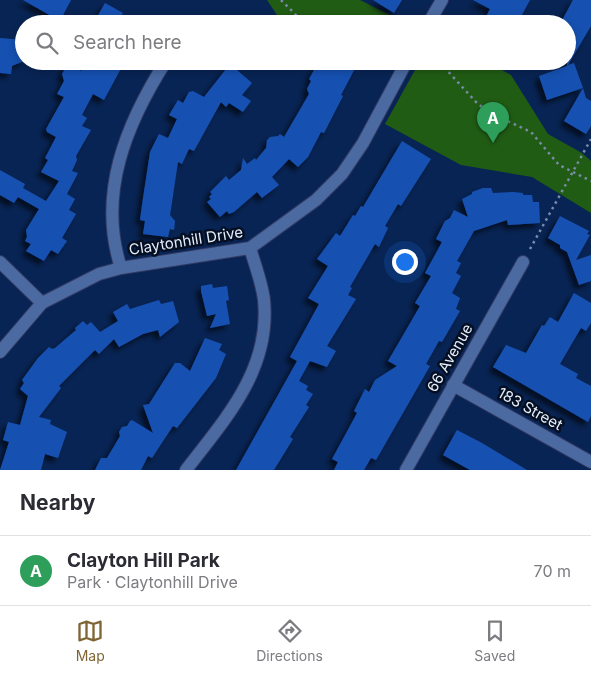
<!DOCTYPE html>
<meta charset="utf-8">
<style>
:root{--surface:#fff;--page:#f7f7f7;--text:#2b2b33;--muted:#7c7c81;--line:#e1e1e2;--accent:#7f6534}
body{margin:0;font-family:Inter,sans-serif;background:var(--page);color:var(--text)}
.you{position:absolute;left:404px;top:261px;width:18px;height:18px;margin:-12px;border:4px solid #fff;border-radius:50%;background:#1a73e8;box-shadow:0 0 0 8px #1a73e833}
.badge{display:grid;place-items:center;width:32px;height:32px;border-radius:50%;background:var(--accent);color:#fff;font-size:16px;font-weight:700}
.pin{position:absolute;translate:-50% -41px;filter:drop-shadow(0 1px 2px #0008)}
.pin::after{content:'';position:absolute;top:26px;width:18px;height:15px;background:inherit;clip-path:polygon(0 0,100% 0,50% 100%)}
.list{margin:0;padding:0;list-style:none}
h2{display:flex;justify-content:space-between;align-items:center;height:65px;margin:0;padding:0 20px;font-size:21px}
h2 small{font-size:16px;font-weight:400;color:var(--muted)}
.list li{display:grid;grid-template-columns:32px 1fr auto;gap:15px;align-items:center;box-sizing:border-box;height:70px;padding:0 20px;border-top:1px solid var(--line)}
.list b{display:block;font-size:19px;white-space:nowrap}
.list p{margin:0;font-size:16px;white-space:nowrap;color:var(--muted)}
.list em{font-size:16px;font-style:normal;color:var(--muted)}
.icon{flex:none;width:28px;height:28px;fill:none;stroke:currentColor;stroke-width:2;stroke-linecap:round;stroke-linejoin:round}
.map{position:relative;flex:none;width:591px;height:470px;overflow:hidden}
.search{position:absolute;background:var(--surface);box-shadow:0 2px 8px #0003;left:15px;right:15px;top:15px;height:55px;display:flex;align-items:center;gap:12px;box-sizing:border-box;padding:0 18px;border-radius:28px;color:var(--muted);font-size:19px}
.sheet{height:135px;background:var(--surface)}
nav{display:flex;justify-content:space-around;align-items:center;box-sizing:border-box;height:70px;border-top:1px solid var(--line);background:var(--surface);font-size:14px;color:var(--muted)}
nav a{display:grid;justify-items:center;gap:2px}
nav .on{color:var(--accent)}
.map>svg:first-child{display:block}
</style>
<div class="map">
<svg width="591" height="470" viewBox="0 0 591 470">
<defs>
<filter id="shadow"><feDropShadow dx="-4.5" dy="4.5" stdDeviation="2.5" flood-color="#0009"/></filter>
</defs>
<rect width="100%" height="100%" fill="#082454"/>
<g fill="#205c14">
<path d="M 267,0 L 360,0 L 408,24 L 331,24 L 326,21 L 283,24 Z"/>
<path d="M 420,61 L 486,61 L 511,75 L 548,134 L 582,153 L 591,161 L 591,213 L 532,177 L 461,165 L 385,124 Z"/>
</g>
<g fill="#1951b1" filter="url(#shadow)">
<path d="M 23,0 L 71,0 L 60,21 Z"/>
<path d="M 373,0 L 402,0 L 394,13 Z"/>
<path d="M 473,0 L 530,0 L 517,24 L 482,24 L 490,9 Z"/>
<path d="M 573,0 L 591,0 L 591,26 L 568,65 L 574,63 L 583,88 L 547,100 L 539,76 L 567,66 L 567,24 L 560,24 Z"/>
<path d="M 105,3 L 123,13 L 121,16 L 135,24 L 93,24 Z"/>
<path d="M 0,38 L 24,40 L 24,61 L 12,66 L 11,74 L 0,73 Z"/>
<path d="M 86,61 L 125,61 L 104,100 L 93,94 L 82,115 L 87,118 L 82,126 L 91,130 L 76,156 L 77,160 L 72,171 L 78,173 L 67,194 L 75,199 L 69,210 L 76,214 L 62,238 L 67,241 L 58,254 L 51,250 L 44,261 L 26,251 L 31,244 L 25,241 L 27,237 L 26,230 L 39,209 L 18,197 L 14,203 L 0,195 L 0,170 L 25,184 L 23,188 L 46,201 L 59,181 L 41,172 L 48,160 L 45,158 L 56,137 L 47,132 L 46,129 L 64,97 L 57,94 L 64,81 L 62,74 L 68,63 L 81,71 Z"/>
<path d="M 319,61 L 359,61 L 341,95 L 343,96 L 324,133 L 321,132 L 308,157 L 298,167 L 289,159 L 272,177 L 279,185 L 262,198 L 257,192 L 234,212 L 229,214 L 227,211 L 220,217 L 207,202 L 211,199 L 209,197 L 212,194 L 210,192 L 226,176 L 229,180 L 241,170 L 243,158 L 247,164 L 255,158 L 256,160 L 266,148 L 267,140 L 270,137 L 278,136 L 280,134 L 284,137 L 309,94 L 307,89 L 311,81 L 309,79 Z"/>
<path d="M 230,64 L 252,83 L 242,95 L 251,101 L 243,112 L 229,103 L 226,107 L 221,102 L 194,151 L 189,149 L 182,164 L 178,162 L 171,209 L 170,215 L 175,221 L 174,230 L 170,229 L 168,237 L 143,234 L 145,221 L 140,220 L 142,205 L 150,152 L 159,134 L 168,138 L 177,119 L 169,115 L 178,100 L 183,103 L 189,92 L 193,91 L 204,97 Z"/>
<path d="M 583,88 L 586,98 L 591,101 L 591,126 L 586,134 L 564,121 Z"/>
<path d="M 402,141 L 431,159 L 401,206 L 398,204 L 385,226 L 388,228 L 379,247 L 375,244 L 350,287 L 352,288 L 348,295 L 356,299 L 327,346 L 336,351 L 327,367 L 310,361 L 299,381 L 308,386 L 306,390 L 313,394 L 306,405 L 309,407 L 290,437 L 293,439 L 274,470 L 236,470 L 297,361 L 290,357 L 319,304 L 308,298 L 328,266 L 317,259 L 336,233 L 340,236 L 353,215 L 355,216 L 361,206 L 363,207 Z"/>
<path d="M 483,188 L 491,188 L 493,193 L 513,192 L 523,193 L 523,195 L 532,195 L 533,202 L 539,202 L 540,223 L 508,225 L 507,220 L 474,231 L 457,261 L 461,263 L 456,273 L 461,276 L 452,293 L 460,298 L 456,309 L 460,311 L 442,342 L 439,341 L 426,364 L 430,366 L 376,460 L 371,458 L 364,470 L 334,470 L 338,462 L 332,459 L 357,413 L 354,411 L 365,389 L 369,392 L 375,380 L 397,366 L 388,361 L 420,306 L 415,303 L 431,276 L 425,273 L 442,242 L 436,239 L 445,221 L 450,218 L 454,210 L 468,217 L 462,199 L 472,194 L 472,192 Z"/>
<path d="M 560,216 L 589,231 L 587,234 L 590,235 L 576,260 L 591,255 L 591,281 L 579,285 L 567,252 L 560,248 L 560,245 L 548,238 Z"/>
<path d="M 212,284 L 213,288 L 227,286 L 229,300 L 226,301 L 230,324 L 210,328 L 216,314 L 207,316 L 201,291 L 201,286 Z"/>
<path d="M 574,293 L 591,303 L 591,323 L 586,331 L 581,328 L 560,364 L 578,374 L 576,378 L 591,386 L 591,416 L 588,422 L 493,367 L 506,345 L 526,353 L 542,325 L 544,326 L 550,317 L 558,322 Z"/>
<path d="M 159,300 L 161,304 L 173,301 L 179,322 L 160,337 L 158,330 L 143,334 L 119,347 L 114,339 L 99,354 L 95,350 L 59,386 L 61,388 L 39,417 L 51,420 L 50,424 L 67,432 L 58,458 L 45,454 L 41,470 L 0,470 L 9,442 L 3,440 L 8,422 L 20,425 L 28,396 L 20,389 L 24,383 L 22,380 L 38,358 L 49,347 L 52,349 L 55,348 L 76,330 L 75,328 L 83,321 L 87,325 L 91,322 L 100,332 L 118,321 L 113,312 L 127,304 L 130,309 Z"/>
<path d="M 205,338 L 222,344 L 219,350 L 226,354 L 216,378 L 177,428 L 173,426 L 152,458 L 148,456 L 141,470 L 95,470 L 101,458 L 107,458 L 120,436 L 119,432 L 122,427 L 127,426 L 130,421 L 132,420 L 153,433 L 143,405 L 149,404 L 175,363 L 180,363 L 190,371 Z"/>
<path d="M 457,430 L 482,443 L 527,470 L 470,470 L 443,455 Z"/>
</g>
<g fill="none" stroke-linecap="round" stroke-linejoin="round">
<defs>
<g id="minor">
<path d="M 428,24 L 442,0"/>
<path d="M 0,262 L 42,303"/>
<path d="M 121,268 C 97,194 126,124 166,61"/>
<path d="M 0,352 L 42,303 L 99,274 L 121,268 L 250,248 L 316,200 L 342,174 L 363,143 L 407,61"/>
<path d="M 453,385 L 591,462"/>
<path d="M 186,470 C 225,419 271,370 264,300 C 262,283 255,265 250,248"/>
<path d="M 406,470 L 523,262"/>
</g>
</defs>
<use href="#minor" stroke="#323a62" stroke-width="14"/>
<g stroke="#798ba9" stroke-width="2.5" stroke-dasharray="2.5 4" stroke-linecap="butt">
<path d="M 281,0 L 299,18"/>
<path d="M 230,24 L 338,17 L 354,24"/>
<path d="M 433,61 L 444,67 L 476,102 L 488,112 L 531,132 L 559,165 L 591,181"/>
<path d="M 530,249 L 591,139"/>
</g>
<use href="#minor" stroke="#4a6aa1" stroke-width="12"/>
</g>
<g text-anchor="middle" stroke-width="5" stroke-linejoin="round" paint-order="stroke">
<g font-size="15" fill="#e5edf9" stroke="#040f24">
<text transform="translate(186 241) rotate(-9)" y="5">Claytonhill Drive</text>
<text transform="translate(450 358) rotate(-60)" y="5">66 Avenue</text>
<text transform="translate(530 409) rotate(29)" y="5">183 Street</text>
</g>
</g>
</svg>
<div class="you"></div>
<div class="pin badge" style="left:493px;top:143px;background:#2e9e5b">A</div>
<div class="search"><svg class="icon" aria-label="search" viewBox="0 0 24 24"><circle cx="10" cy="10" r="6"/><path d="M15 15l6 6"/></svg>Search here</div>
</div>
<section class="sheet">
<h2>Nearby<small></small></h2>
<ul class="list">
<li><span class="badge" style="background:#2e9e5b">A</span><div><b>Clayton Hill Park</b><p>Park · Claytonhill Drive</p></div><em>70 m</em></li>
</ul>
</section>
<nav>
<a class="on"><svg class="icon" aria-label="map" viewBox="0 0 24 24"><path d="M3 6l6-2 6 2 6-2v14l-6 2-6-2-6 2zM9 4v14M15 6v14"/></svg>Map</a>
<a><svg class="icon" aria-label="directions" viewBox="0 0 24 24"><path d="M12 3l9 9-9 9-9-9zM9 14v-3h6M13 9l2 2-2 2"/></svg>Directions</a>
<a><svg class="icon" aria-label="saved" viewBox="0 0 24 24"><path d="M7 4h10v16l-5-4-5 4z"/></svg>Saved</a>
</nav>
